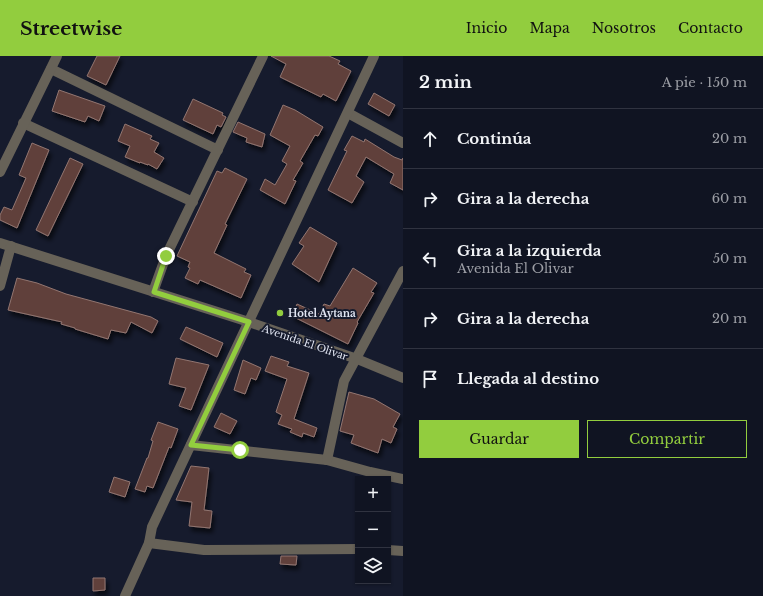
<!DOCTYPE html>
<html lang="es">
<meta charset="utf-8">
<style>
:root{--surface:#101422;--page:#1e212f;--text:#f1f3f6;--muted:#9c9ea5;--line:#303340;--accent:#92cd3e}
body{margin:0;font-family:"Libre Baskerville",serif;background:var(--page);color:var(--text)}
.controls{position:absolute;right:12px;bottom:12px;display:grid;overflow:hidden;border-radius:0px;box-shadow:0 1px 3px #0004}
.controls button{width:36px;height:36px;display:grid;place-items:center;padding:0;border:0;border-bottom:1px solid var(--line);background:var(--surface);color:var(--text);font:20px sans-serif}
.stop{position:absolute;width:12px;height:12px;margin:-9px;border:3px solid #92cd3e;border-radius:50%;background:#fff}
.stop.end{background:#92cd3e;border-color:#fff;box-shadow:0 1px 4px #0008}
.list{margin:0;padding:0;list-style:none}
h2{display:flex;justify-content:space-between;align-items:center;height:52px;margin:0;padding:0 16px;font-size:17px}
h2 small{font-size:13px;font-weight:400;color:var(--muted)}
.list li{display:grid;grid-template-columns:26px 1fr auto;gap:12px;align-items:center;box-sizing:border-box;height:60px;padding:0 16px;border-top:1px solid var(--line)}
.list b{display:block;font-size:15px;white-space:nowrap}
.list p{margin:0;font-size:13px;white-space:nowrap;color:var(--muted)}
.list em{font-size:13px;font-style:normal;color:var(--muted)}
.actions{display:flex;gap:8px;padding:12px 16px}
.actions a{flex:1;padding:9px 0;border:1px solid var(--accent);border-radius:0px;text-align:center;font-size:14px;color:var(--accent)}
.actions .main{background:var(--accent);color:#111}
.icon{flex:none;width:22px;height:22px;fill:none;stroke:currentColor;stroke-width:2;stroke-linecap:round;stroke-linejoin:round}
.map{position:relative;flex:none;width:403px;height:540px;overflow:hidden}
header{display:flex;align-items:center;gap:24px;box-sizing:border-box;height:56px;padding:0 20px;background:var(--accent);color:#111}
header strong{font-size:19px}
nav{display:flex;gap:22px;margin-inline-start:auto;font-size:14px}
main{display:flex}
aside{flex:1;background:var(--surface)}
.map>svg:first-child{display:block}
</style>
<header>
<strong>Streetwise</strong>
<nav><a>Inicio</a><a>Mapa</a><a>Nosotros</a><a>Contacto</a></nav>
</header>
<main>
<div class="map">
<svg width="403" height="540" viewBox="0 0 403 540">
<defs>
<filter id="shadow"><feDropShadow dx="2.5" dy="4.5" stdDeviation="2" flood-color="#0009"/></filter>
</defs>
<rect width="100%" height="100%" fill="#161b2d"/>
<g fill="#603f3a" stroke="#927671" filter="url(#shadow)">
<path d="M 97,0 L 120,0 L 106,29 L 87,20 Z"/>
<path d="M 271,0 L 329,0 L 340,5 L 338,8 L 351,15 L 336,45 L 323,38 L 321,41 L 280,21 L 286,8 Z"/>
<path d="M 59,34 L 105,50 L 99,65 L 88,60 L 85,66 L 52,55 Z"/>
<path d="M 374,37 L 395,49 L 389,60 L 368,48 Z"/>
<path d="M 193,43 L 223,57 L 222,59 L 226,61 L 221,71 L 217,69 L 213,78 L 183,64 Z"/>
<path d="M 283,49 L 295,54 L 323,71 L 318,80 L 315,79 L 300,105 L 303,107 L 293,124 L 296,125 L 285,148 L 260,134 L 265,123 L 275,129 L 287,108 L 282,105 L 290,90 L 270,79 Z"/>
<path d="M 238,66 L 265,78 L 262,91 L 246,86 L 247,82 L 233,76 Z"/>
<path d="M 125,68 L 152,80 L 150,83 L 159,87 L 154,96 L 164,102 L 157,113 L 148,108 L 148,109 L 140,106 L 140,107 L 125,101 L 130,90 L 118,85 Z"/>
<path d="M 352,80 L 364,86 L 365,83 L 394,101 L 402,104 L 403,102 L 403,134 L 390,127 L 394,118 L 366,101 L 356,120 L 364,126 L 352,147 L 328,134 L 347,95 L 344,94 Z"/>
<path d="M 32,87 L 49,94 L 17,172 L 0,164 L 0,159 L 4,151 L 12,154 L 26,122 L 19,119 Z"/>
<path d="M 70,102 L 83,108 L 48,180 L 36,174 Z"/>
<path d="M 225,112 L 247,123 L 225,168 L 227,169 L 214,197 L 246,213 L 244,216 L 251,219 L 241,242 L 200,224 L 198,228 L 185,222 L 190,212 L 188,211 L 190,206 L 177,200 L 217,115 L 222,117 Z"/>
<path d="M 310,171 L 337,187 L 319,226 L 292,208 L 304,190 L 299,187 Z"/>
<path d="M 353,212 L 377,227 L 371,236 L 374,237 L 357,266 L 358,267 L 348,288 L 292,260 L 297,248 L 319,258 L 324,248 L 330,250 Z"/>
<path d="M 17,222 L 37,227 L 66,238 L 151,261 L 158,265 L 152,277 L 131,266 L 126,277 L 111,274 L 108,283 L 75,273 L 75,272 L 61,268 L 62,266 L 8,254 Z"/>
<path d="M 186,271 L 223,287 L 217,301 L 180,283 Z"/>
<path d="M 271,300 L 289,306 L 287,310 L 309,317 L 294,363 L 317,372 L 314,381 L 303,377 L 302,381 L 290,376 L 292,373 L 278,368 L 282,359 L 276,356 L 287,323 L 265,315 Z"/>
<path d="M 176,302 L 209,309 L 191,354 L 179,350 L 186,332 L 169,328 Z"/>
<path d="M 243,304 L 261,312 L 256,324 L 251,322 L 245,338 L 234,334 Z"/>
<path d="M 349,336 L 374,343 L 400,358 L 393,371 L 397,373 L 391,387 L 382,383 L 378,397 L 351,387 L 354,379 L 340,375 Z"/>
<path d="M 221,357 L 237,365 L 230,378 L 214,371 Z"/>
<path d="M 158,366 L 178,373 L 171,392 L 169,391 L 153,432 L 147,430 L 145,436 L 135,433 L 147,402 L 148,402 L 153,385 L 151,384 Z"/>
<path d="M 191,410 L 209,412 L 204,454 L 212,455 L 210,472 L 189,470 L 192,446 L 176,444 Z"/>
<path d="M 114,421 L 130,426 L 125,441 L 109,436 Z"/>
<path d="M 281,500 L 297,500 L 296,509 L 280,508 Z"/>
<path d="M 93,522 L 105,522 L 105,534 L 93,535 Z"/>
</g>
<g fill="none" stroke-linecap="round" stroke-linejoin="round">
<g stroke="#676258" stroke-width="10">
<path d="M 51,13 L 218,94"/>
<path d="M 348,57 L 403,87"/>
<path d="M 23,67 L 193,146"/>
<path d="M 0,116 L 57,0"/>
<path d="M 0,187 L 249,266 L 357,303 L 403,322"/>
<path d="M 0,230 L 11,190"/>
<path d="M 153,236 L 166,200 L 263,0"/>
<path d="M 191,389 L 327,404 L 370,416 L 403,423"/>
<path d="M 327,404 L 344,325 L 403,215"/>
<path d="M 149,487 L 204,494 L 358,493"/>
<path d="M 388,494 L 403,495"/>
<path d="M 125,540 L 149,487 L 152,471 L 374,0"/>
</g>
</g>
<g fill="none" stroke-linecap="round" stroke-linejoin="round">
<path stroke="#92cd3e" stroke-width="5" d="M 166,200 L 154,236 L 249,266 L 191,389 L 240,394"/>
</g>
<circle fill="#92cd3e" stroke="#161b2d" stroke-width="1.5" cx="280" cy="257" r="4"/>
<g text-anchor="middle" stroke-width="4" stroke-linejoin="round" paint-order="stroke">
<g font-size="10" font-weight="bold" fill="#e3e7f4" stroke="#161b2d" text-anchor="start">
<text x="288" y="261">Hotel Aytana</text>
</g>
<g font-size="10" fill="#e3e7f4" stroke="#161b2d">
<text transform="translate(305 286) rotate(19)" y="4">Avenida El Olivar</text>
</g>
</g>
</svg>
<div class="controls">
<button>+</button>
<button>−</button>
<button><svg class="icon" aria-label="layers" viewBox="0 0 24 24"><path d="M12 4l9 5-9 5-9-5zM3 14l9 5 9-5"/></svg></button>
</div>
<div class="stop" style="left:240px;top:394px"></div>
<div class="stop end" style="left:166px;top:200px"></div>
</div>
<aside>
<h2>2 min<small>A pie · 150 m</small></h2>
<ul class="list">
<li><svg class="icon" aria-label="ahead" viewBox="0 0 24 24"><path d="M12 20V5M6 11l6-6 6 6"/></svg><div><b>Continúa</b></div><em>20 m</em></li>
<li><svg class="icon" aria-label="right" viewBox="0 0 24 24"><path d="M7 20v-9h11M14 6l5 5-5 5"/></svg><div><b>Gira a la derecha</b></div><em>60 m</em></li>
<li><svg class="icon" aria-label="left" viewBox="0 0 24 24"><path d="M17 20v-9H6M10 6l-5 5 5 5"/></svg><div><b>Gira a la izquierda</b><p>Avenida El Olivar</p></div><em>50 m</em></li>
<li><svg class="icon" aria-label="right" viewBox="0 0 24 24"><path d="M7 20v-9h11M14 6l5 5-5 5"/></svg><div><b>Gira a la derecha</b></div><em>20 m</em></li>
<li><svg class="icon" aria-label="arrive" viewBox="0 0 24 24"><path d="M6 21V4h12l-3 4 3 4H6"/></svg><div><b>Llegada al destino</b></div></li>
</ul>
<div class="actions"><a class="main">Guardar</a><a>Compartir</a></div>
</aside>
</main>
